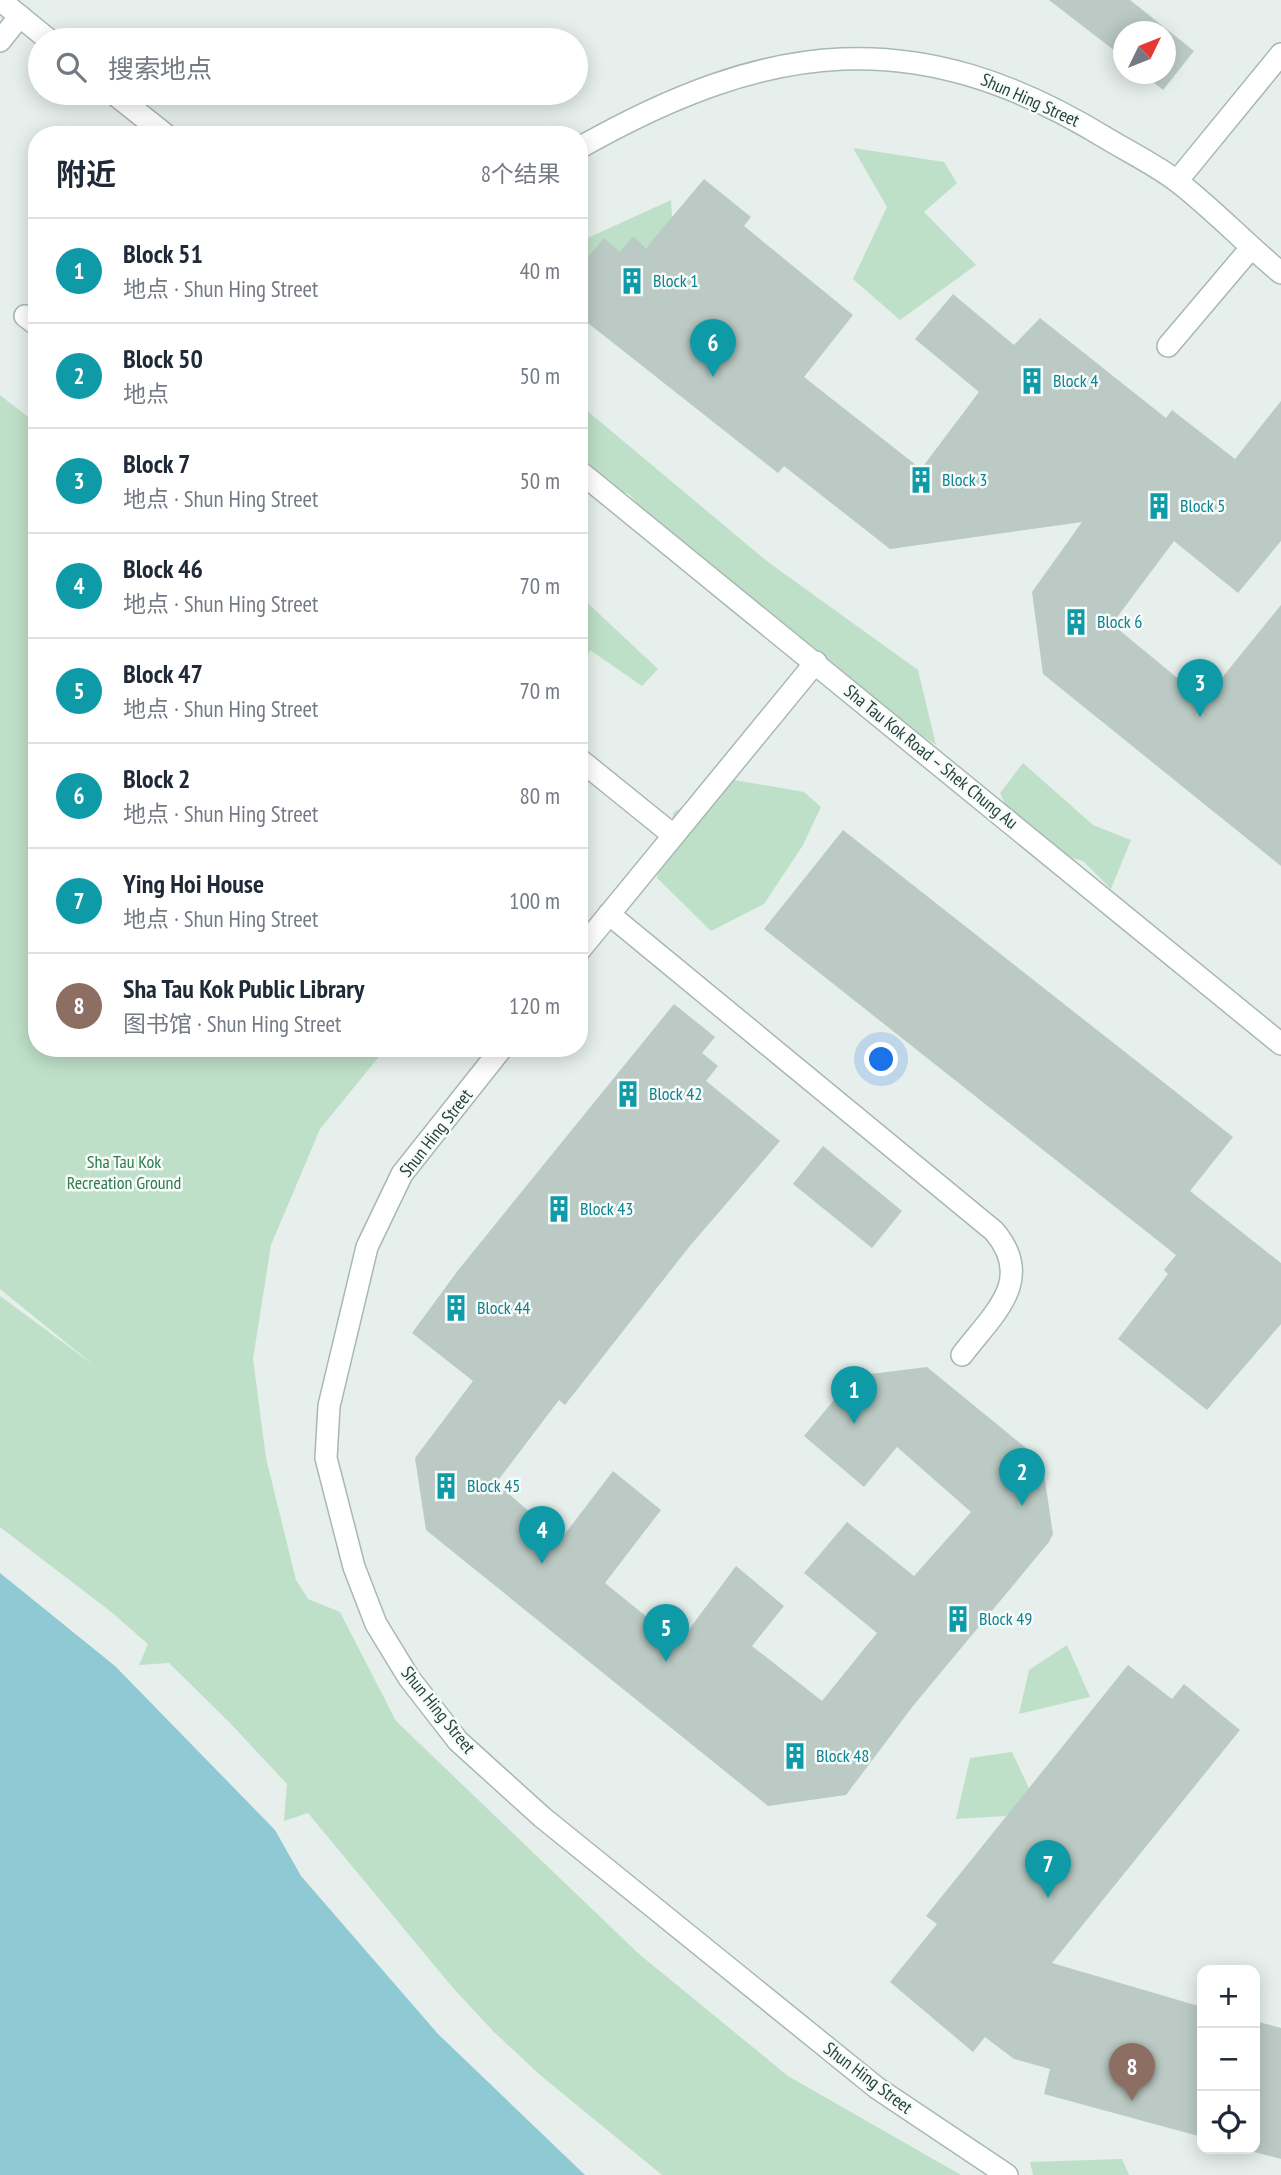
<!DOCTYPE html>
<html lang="zh">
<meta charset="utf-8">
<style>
:root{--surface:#fff;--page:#f6f6f7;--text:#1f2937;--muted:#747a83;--line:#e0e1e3;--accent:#2563eb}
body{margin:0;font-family:"PT Sans Narrow","Noto Sans SC",sans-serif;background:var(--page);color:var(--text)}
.controls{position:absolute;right:21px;bottom:21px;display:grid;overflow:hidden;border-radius:14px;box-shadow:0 4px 18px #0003}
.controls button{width:63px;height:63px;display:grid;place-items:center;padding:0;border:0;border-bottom:2px solid var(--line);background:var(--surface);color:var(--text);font:35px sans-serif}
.compass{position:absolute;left:1113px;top:21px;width:63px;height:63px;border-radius:50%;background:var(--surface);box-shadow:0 4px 18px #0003;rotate:47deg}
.you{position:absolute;left:882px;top:1060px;width:24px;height:24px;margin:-18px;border:5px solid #fff;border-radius:50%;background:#1a73e8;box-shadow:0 0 0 10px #1a73e833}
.badge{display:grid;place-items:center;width:46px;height:46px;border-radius:50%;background:var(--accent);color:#fff;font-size:23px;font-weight:700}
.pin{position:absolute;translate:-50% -58px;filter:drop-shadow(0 2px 4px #0008)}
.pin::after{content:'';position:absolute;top:37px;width:24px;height:21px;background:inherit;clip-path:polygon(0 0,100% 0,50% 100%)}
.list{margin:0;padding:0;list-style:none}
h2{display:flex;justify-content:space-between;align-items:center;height:91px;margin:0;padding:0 28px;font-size:30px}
h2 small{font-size:23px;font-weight:400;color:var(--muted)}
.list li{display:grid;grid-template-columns:46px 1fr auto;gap:21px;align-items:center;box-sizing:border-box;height:105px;padding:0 28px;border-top:2px solid var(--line)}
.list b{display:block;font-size:26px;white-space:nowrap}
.list p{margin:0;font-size:23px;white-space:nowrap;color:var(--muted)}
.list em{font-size:23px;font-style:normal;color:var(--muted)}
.icon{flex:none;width:38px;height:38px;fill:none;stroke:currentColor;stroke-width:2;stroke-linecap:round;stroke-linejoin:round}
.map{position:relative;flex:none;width:1281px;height:2175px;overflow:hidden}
.search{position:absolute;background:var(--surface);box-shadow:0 4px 18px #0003;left:28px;top:28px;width:560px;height:77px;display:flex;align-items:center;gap:18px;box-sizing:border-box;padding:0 24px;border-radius:38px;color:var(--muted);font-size:26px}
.panel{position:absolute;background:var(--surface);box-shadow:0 4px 18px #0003;left:28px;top:126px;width:560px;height:931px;border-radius:28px}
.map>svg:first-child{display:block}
</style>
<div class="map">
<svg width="1281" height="2175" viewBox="0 0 1281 2175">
<rect width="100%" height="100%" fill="#e6efeb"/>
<g fill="#bfe0c8">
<path d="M 853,148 L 944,162 L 957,183 L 924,212 L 976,265 L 900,320 L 853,279 L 887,207 Z"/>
<path d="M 671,200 L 673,232 L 590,278 L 579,296 L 579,242 Z"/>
<path d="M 0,395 L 37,424 L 37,1048 L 386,1048 L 320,1129 L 271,1245 L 253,1359 L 266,1458 L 296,1580 L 308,1599 L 340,1612 L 396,1721 L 639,1954 L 788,2076 L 961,2175 L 662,2175 L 540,2075 L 494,2032 L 453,1988 L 308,1813 L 284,1821 L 287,1784 L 229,1722 L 169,1663 L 139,1665 L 148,1644 L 110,1611 L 0,1527 L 0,1296 L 95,1366 L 0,1289 Z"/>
<path d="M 579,404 L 768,562 L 918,670 L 936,745 L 717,598 L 629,494 L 579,479 Z"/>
<path d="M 579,595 L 658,669 L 642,686 L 590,650 L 579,678 Z"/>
<path d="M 1023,763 L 1093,825 L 1131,840 L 1111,889 L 1083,861 L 1023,844 L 1000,793 Z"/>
<path d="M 734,780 L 804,792 L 821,807 L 803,845 L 764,904 L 711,931 L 657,878 L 674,812 Z"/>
<path d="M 1067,1645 L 1090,1697 L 1019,1714 L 1029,1670 Z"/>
<path d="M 1012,1752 L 1041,1814 L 956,1819 L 970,1758 Z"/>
<path d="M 1122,2159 L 1129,2175 L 1033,2175 L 1030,2162 Z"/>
</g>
<path fill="#8ec9d4" d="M 0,1573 L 115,1666 L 275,1830 L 301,1876 L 438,2034 L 585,2175 L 0,2175 Z"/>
<g fill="#bbcac4">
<path d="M 1049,0 L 1130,0 L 1194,51 L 1163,90 L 1143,74 L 1166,74 L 1166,32 L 1124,32 L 1124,58 Z"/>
<path d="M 704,179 L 751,217 L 744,226 L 853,315 L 804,377 L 921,469 L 979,392 L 915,339 L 953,294 L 1014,345 L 1040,318 L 1166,418 L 1172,410 L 1235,459 L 1281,401 L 1281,541 L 1238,593 L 1174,541 L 1112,624 L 1204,700 L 1281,605 L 1281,866 L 1043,674 L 1032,592 L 1082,522 L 890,549 L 784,466 L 778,473 L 579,316 L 579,268 L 604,238 L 620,252 L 633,236 L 646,248 Z"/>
<path d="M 843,830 L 1233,1137 L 1190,1191 L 1281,1263 L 1281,1324 L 1207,1410 L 1118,1339 L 1168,1274 L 1164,1270 L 1176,1255 L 764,929 Z"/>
<path d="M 674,1004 L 715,1037 L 702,1053 L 718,1066 L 706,1081 L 780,1141 L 689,1247 L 565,1405 L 559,1400 L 496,1483 L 561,1539 L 613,1471 L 661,1510 L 605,1583 L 679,1643 L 736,1566 L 784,1606 L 752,1646 L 822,1701 L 877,1633 L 804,1573 L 847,1522 L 914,1576 L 971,1512 L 897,1447 L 864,1487 L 804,1436 L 854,1376 L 927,1367 L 1042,1461 L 1053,1534 L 1049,1542 L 913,1706 L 846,1795 L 768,1806 L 426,1530 L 415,1458 L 473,1381 L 412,1333 L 459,1269 Z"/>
<path d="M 823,1146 L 902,1211 L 872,1248 L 793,1184 Z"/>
<path d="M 1128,1665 L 1172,1699 L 1184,1684 L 1240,1730 L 1052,1963 L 1202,2007 L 1202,2137 L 1044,2094 L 1050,2069 L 1014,2059 L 985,2037 L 973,2052 L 890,1982 L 937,1924 L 926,1916 Z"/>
<path d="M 1255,2021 L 1281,2028 L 1281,2159 L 1243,2149 L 1255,2149 Z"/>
</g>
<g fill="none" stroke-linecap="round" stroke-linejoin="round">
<defs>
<g id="minor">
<path d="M 0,0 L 49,40"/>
<path d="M 0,41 L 20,16"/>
<path d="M 113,93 L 166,135"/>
<path d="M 579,148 C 768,41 915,21 1106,138 C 1129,152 1156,165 1178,182 C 1214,210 1246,244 1281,273"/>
<path d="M 1177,181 L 1281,54"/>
<path d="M 25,316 L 37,325"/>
<path d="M 1168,346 L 1251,248"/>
<path d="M 579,471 L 1281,1044"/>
<path d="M 579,759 L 673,835"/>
<path d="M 609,914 L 994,1231 C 1036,1280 993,1314 962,1355"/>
<path d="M 579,951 L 816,662"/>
<path d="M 502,1048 L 402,1174 L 367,1247 L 329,1406 L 326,1458 L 354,1567 L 376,1624 L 409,1678 L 458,1741 L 542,1817 L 877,2088 L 1007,2175"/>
</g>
</defs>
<use href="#minor" stroke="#a8b8b2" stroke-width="24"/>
<use href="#minor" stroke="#fff" stroke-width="21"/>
</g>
<defs>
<symbol id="building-bare" viewBox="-9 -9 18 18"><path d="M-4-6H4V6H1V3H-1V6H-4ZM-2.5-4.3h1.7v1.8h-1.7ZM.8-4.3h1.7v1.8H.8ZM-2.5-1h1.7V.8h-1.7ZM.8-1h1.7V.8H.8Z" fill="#0f9aa8" stroke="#f7fbf9" stroke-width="2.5" paint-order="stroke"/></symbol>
</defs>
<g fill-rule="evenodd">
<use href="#building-bare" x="613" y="262" width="38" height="38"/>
<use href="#building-bare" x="1013" y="362" width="38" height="38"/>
<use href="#building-bare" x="902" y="461" width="38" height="38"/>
<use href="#building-bare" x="1140" y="487" width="38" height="38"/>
<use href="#building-bare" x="1057" y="603" width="38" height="38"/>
<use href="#building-bare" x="609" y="1075" width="38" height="38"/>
<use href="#building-bare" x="540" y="1190" width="38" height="38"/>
<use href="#building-bare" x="437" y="1289" width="38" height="38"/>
<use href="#building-bare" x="427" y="1467" width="38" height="38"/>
<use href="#building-bare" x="939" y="1600" width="38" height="38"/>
<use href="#building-bare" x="776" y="1737" width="38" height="38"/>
</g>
<g text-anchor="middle" stroke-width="5" stroke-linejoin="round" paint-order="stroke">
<g font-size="18" fill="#24423a" stroke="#f7fbf9">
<text transform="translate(1030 100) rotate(24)" y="6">Shun Hing Street</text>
<text transform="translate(931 757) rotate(39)" y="6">Sha Tau Kok Road – Shek Chung Au</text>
<text transform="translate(436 1133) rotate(-52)" y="6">Shun Hing Street</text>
<text transform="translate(438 1710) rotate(51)" y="6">Shun Hing Street</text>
<text transform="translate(868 2078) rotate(37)" y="6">Shun Hing Street</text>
</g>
<g font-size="18" fill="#0d838f" stroke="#f7fbf9" text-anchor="start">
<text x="653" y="287">Block 1</text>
<text x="1053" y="387">Block 4</text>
<text x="942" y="486">Block 3</text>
<text x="1180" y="512">Block 5</text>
<text x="1097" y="628">Block 6</text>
<text x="649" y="1100">Block 42</text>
<text x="580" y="1215">Block 43</text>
<text x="477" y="1314">Block 44</text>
<text x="467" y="1492">Block 45</text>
<text x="979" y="1625">Block 49</text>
<text x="816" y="1762">Block 48</text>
</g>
<g font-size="18" fill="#2d7a4b" stroke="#f7fbf9">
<text x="124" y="1168">Sha Tau Kok<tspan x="124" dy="21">Recreation Ground</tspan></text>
</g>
</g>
</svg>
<div class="controls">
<button>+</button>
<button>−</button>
<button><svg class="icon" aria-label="locate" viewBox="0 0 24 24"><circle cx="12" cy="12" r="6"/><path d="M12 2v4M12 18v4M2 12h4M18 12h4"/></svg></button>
</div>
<svg class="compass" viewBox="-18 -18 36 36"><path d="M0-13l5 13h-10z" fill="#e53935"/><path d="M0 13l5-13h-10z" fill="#747a83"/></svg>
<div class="you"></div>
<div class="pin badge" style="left:854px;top:1424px;background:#0f9aa8">1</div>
<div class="pin badge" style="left:1022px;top:1506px;background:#0f9aa8">2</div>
<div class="pin badge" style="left:1200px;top:717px;background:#0f9aa8">3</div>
<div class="pin badge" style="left:542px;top:1564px;background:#0f9aa8">4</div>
<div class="pin badge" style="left:666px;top:1662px;background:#0f9aa8">5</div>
<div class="pin badge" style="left:713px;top:377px;background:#0f9aa8">6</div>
<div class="pin badge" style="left:1048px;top:1898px;background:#0f9aa8">7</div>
<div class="pin badge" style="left:1132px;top:2101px;background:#8d6e63">8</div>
<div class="search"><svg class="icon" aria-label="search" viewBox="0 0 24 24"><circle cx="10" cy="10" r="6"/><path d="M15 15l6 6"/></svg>搜索地点</div>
<section class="panel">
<h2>附近<small>8个结果</small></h2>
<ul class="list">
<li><span class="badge" style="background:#0f9aa8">1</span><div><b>Block 51</b><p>地点 · Shun Hing Street</p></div><em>40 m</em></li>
<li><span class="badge" style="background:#0f9aa8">2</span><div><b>Block 50</b><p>地点</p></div><em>50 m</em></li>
<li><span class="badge" style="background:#0f9aa8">3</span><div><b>Block 7</b><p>地点 · Shun Hing Street</p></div><em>50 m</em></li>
<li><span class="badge" style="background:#0f9aa8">4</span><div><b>Block 46</b><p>地点 · Shun Hing Street</p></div><em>70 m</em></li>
<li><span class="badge" style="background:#0f9aa8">5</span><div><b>Block 47</b><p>地点 · Shun Hing Street</p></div><em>70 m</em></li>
<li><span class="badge" style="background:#0f9aa8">6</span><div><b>Block 2</b><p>地点 · Shun Hing Street</p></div><em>80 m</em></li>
<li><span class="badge" style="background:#0f9aa8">7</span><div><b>Ying Hoi House</b><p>地点 · Shun Hing Street</p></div><em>100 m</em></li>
<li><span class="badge" style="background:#8d6e63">8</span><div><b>Sha Tau Kok Public Library</b><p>图书馆 · Shun Hing Street</p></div><em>120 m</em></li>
</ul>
</section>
</div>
